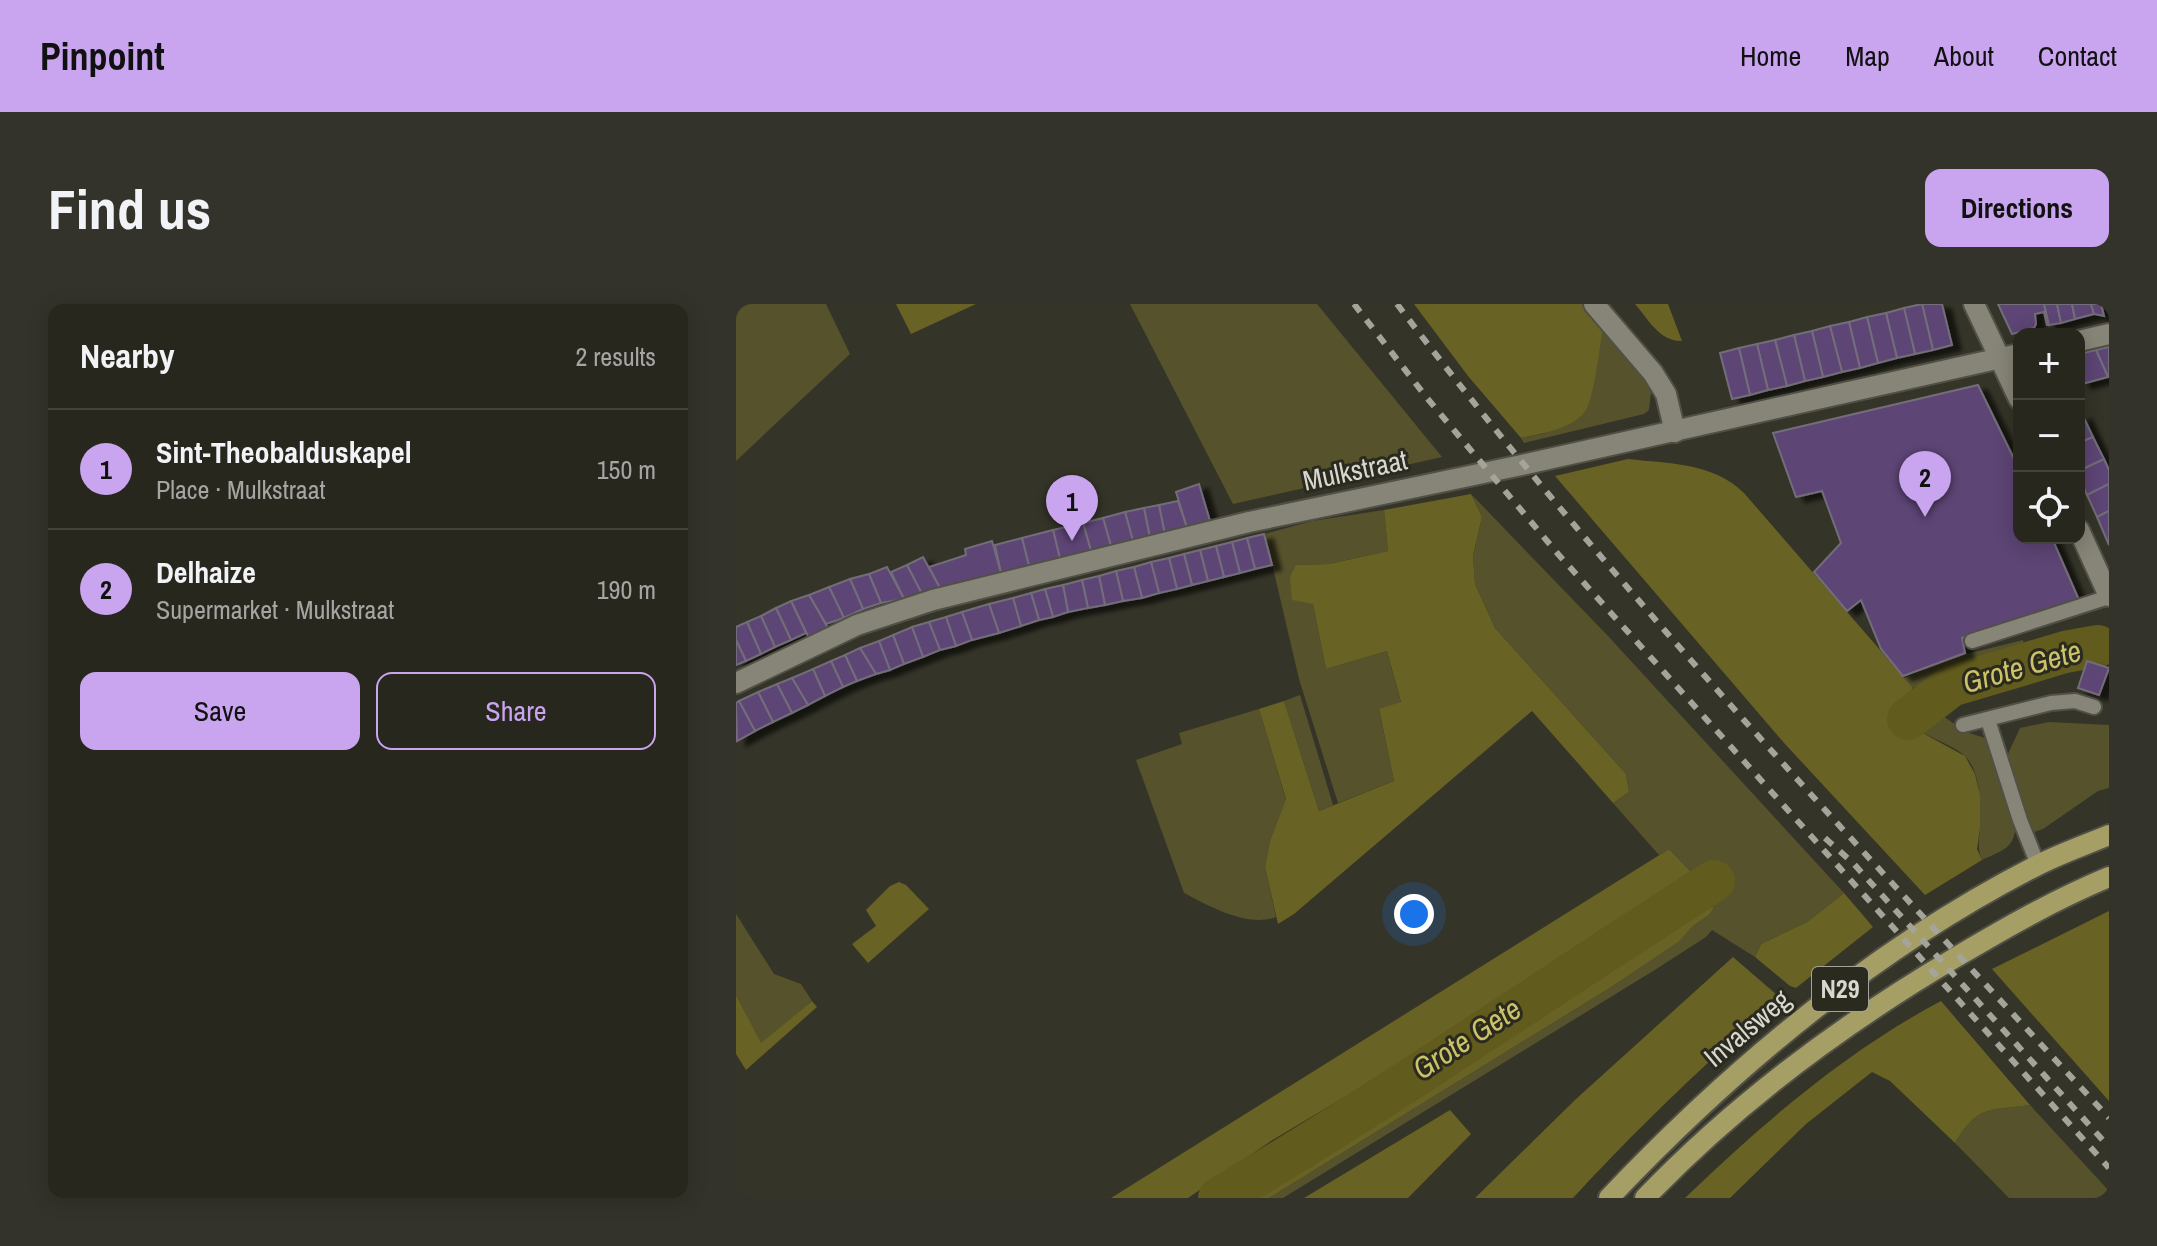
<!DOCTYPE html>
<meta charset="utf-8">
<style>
:root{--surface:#28271e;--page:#34332b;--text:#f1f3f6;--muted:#a5a5a4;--line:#44443c;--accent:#c8a5ee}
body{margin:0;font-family:"Archivo Narrow",sans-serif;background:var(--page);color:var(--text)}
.controls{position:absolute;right:24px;top:24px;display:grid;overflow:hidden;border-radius:16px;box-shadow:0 4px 20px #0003}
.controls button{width:72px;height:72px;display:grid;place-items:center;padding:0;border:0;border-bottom:2px solid var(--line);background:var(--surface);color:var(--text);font:40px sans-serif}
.you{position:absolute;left:678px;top:610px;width:28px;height:28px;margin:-20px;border:6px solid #fff;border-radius:50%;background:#1a73e8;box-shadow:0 0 0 12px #1a73e833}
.badge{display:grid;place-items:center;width:52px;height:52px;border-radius:50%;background:var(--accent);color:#111;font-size:26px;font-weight:700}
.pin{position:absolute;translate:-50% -66px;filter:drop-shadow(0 2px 4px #0008)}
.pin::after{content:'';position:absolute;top:42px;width:28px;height:24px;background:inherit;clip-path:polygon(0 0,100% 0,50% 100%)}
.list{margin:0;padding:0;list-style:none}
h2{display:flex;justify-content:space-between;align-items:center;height:104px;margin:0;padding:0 32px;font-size:34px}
h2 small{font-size:26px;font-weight:400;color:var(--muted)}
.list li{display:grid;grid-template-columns:52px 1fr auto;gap:24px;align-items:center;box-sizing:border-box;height:120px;padding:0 32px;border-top:2px solid var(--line)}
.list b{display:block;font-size:30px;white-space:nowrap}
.list p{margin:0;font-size:26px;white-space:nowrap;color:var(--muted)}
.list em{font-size:26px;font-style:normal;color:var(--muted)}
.actions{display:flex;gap:16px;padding:24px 32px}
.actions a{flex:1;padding:18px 0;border:2px solid var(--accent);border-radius:16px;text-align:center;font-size:28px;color:var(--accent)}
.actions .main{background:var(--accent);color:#111}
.icon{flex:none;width:44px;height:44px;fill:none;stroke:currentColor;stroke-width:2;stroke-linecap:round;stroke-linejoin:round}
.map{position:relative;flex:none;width:1373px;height:894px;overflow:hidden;border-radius:16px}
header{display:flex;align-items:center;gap:48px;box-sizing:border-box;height:112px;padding:0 40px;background:var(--accent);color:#111}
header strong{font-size:38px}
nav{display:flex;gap:44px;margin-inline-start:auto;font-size:28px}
.intro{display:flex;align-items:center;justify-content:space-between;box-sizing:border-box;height:192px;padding:0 48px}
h1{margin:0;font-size:56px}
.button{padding:20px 36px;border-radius:16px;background:var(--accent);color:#111;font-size:28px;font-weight:700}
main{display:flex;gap:48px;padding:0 48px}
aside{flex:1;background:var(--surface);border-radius:16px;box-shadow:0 4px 20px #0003}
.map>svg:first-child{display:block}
</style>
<header>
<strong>Pinpoint</strong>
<nav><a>Home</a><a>Map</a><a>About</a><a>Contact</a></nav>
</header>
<div class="intro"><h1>Find us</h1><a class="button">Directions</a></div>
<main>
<aside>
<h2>Nearby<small>2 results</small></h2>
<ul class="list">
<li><span class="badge">1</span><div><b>Sint-Theobalduskapel</b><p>Place · Mulkstraat</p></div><em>150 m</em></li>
<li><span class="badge">2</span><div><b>Delhaize</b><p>Supermarket · Mulkstraat</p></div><em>190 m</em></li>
</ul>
<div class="actions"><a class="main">Save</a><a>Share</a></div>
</aside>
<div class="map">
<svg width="1373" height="894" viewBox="0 0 1373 894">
<defs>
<filter id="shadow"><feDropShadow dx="9" dy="5" stdDeviation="2" flood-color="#0009"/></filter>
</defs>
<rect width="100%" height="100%" fill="#353428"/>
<g fill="#56522c">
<path d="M 0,0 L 90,0 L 114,50 L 0,157 Z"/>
<path d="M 394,0 L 581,0 L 706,153 L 497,200 Z"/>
<path d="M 867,24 L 916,80 L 913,106 L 908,110 L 788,139 L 785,134 L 810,129 Z"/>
<path d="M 735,190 L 872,332 L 1108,589 L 1071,618 L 1025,640 L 1019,653 L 976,626 L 970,633 L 922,664 L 547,894 L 533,894 L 877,682 L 941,638 L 957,622 L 973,611 L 978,604 L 973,599 L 982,593 L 986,580 L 977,569 L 960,573 L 933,545 L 923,551 L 877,499 L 893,488 L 890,470 L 759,324 L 739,280 L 737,253 L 746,213 Z"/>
<path d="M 648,206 L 652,247 L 593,260 L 560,261 L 577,300 L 590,365 L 651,347 L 665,399 L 643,406 L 658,477 L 602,499 L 563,375 L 529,230 L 576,217 Z"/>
<path d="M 1287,336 L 1291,351 L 1222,362 L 1177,384 L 1168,374 L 1215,354 Z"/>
<path d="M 564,391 L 597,501 L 583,507 L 548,397 Z"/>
<path d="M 523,405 L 550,496 L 534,537 L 529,563 L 540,613 C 512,624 473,602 448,589 L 400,456 L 446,440 L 443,429 Z"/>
<path d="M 1204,410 L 1230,428 L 1249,434 L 1279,524 C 1279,545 1262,548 1246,556 C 1240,542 1244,534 1244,520 C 1244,498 1245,470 1230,453 C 1221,443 1193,433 1181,426 Z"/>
<path d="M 1313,418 L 1373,421 L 1373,484 L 1362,487 L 1307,525 L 1298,528 L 1291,523 L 1271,452 L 1284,424 Z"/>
<path d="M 0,610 L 38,670 L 65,680 L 76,697 L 25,740 L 0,691 Z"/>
<path d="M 1294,801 L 1373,887 L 1373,894 L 1273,894 L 1219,839 C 1243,800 1253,807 1294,801 Z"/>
</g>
<g fill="#686224">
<path d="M 160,0 L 240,0 L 175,30 Z"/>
<path d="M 678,0 L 846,0 L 867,24 C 864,41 858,91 851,104 C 841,124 805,130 785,134 L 732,72 Z"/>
<path d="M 899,0 L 932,0 L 946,37 C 924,38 912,15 899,0 Z"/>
<path d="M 892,155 C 934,160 976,158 1008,189 L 1177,384 L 1155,409 L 1181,426 L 1229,452 L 1239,470 L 1244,491 L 1244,524 L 1241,545 L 1246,556 L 1189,591 L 1049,440 L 819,172 Z"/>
<path d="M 735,190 L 746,213 L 737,252 L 739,280 L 759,324 L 890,470 L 893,488 L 877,499 L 796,407 L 558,610 L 542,620 L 529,563 L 534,537 L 550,495 L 523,405 L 548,397 L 583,507 L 658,477 L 643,405 L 665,398 L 651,347 L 590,365 L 577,300 L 556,296 L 554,273 L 560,261 L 593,260 L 652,247 L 648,206 Z"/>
<path d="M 933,545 L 960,573 L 951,582 L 871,636 L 535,837 L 452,894 L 375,894 Z"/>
<path d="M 163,578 L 170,581 L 193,605 L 132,659 L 116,640 L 140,622 L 130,606 L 154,582 Z"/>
<path d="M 1108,589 L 1137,623 L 1060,684 L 1054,682 L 1019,653 L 1025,640 L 1071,618 Z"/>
<path d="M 966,598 L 973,599 L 978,604 L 973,611 L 957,622 L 942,638 L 877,682 L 533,894 L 503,894 L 885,656 Z"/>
<path d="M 1373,607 L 1373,797 L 1256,665 Z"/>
<path d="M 997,653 L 1041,691 C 1041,710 1009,726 995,738 C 940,787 887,840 837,894 L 739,894 L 840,795 Z"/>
<path d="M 0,691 L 25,739 L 76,697 L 81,703 L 10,766 L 0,750 Z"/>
<path d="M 1205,697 L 1294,801 C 1253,807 1243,800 1219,839 L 1154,777 L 1136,768 L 1070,820 L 994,894 L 949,894 C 1027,819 1109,748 1205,697 Z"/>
<path d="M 714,806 L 735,830 L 672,894 L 568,894 Z"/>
</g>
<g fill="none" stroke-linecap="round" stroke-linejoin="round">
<g stroke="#615b1d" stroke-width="42">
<path d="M 1172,415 L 1215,382 L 1329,348 L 1362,342"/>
<path d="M 483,894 C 652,795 813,682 978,577"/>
</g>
</g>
<g fill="#5d4575" stroke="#736d7a" stroke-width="2" filter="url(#shadow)">
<path d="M 1186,0 L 1206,0 L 1216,41 L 1197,46 Z"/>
<path d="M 1186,0 L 1197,46 L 1179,50 L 1168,4 Z"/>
<path d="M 1262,0 L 1308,0 L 1313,21 L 1311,21 L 1308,8 L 1299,10 L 1300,20 L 1298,24 L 1276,30 Z"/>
<path d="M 1308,0 L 1321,0 L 1325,19 L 1313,21 Z"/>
<path d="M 1321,0 L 1336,0 L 1339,15 L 1325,19 Z"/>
<path d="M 1336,0 L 1355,0 L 1358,10 L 1339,15 Z"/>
<path d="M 1355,0 L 1365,0 L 1368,12 L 1358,10 Z"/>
<path d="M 1168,4 L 1179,50 L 1161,54 L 1150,9 Z"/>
<path d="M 1150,9 L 1161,54 L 1142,59 L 1131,13 Z"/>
<path d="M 1131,13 L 1142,59 L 1124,64 L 1113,18 Z"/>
<path d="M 1113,18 L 1124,64 L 1106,68 L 1094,22 Z"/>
<path d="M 1094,22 L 1106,68 L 1087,73 L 1076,27 Z"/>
<path d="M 1076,27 L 1087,73 L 1069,77 L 1058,31 Z"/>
<path d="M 1058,31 L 1069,77 L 1051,82 L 1039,36 Z"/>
<path d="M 1039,36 L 1051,82 L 1032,86 L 1021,40 Z"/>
<path d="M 1021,40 L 1032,86 L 1014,91 L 1003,44 Z"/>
<path d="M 1373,43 L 1373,73 L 1372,73 L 1360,46 Z"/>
<path d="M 1003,44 L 1014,91 L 996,95 L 984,49 Z"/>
<path d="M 1360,46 L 1372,73 L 1346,80 L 1343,72 L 1343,50 Z"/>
<path d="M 1242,81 L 1283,165 L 1283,234 L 1316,234 L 1343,296 L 1226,334 L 1229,349 L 1167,372 L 1145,345 L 1125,296 L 1111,307 L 1078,268 L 1105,239 L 1086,187 L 1060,193 L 1037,129 Z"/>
<path d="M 1346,110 L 1357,133 L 1343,139 L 1343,112 Z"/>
<path d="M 1357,133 L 1368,155 L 1343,167 L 1343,139 Z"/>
<path d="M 1368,155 L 1373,166 L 1373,180 L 1351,191 L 1343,174 L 1343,167 Z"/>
<path d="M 463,180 L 474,217 L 451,224 L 440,188 Z"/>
<path d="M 1373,180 L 1373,207 L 1361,213 L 1351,191 Z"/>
<path d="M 442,197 L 451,224 L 429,231 L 423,201 Z"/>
<path d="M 423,201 L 429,231 L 414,234 L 408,204 Z"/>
<path d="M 408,204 L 414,234 L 397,237 L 389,208 Z"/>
<path d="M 1373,207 L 1373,241 L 1361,213 Z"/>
<path d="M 389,208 L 397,237 L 375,242 L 367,214 Z"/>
<path d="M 367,214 L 375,242 L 355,247 L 347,219 Z"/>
<path d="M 347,219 L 355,247 L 324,255 L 317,226 Z"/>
<path d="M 317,226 L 324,255 L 293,262 L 286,234 Z"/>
<path d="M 528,230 L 536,261 L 519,265 L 511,234 Z"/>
<path d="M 286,234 L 293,262 L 265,269 L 259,241 Z"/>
<path d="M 511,234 L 519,265 L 504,269 L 496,238 Z"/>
<path d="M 256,237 L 265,269 L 205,286 L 193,263 L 230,251 L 229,245 Z"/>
<path d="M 496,238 L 504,269 L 488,273 L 480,242 Z"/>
<path d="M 480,242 L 488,273 L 472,277 L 464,246 Z"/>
<path d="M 464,246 L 472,277 L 456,281 L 448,250 Z"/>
<path d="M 448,250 L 456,281 L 441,285 L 433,254 Z"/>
<path d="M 187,253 L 205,286 L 186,290 L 171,261 Z"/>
<path d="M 433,254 L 441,285 L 423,289 L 415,258 Z"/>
<path d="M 415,258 L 423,289 L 406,294 L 398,263 Z"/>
<path d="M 171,261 L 186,290 L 168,295 L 155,268 Z"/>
<path d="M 151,263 L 168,295 L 145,299 L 133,270 Z"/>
<path d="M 398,263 L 406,294 L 387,297 L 380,267 Z"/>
<path d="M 380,267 L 387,297 L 369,301 L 363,272 Z"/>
<path d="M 133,270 L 145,299 L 127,305 L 114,275 Z"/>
<path d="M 363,272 L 369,301 L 352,304 L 346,276 Z"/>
<path d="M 114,275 L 127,305 L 108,314 L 93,283 Z"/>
<path d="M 346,276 L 352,304 L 332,308 L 327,281 Z"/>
<path d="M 327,281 L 332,308 L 317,313 L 309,285 Z"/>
<path d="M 93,283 L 108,314 L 90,320 L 73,291 Z"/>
<path d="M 309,285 L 317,313 L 303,316 L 295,289 Z"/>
<path d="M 295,289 L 303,316 L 285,322 L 277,294 Z"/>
<path d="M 73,291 L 93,326 L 73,334 L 55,297 Z"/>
<path d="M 277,294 L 285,322 L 263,329 L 253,300 Z"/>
<path d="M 55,297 L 70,329 L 55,336 L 40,304 Z"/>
<path d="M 253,300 L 263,329 L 236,336 L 226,308 Z"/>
<path d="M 40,304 L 55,336 L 39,343 L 25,312 Z"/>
<path d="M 226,308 L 236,336 L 220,342 L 210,313 Z"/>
<path d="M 25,312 L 39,343 L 25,350 L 11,318 Z"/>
<path d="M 210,313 L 220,342 L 204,346 L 193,318 Z"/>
<path d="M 11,318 L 25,350 L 10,357 L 0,336 L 0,323 Z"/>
<path d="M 193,318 L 204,346 L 187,353 L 176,323 Z"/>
<path d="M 176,323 L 187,353 L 168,360 L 157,331 Z"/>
<path d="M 157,331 L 168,360 L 154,366 L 143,337 Z"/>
<path d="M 0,336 L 10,357 L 0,361 Z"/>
<path d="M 143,337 L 154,366 L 140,370 L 124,344 Z"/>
<path d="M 124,344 L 140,370 L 121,377 L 109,351 Z"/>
<path d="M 109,351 L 121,377 L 107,383 L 95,357 Z"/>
<path d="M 95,357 L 107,383 L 89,392 L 77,365 Z"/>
<path d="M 1351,357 L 1373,364 L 1363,391 L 1342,384 Z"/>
<path d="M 77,365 L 89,392 L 72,401 L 56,374 Z"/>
<path d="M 56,374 L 72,401 L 56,409 L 41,380 Z"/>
<path d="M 41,380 L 56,409 L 37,418 L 22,388 Z"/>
<path d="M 22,388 L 37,418 L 19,427 L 3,397 Z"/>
<path d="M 3,397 L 19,427 L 1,437 L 0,399 Z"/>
</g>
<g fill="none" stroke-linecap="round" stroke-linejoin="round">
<defs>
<g id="service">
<path d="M 1236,337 L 1373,293"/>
<path d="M 1252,416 L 1284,516 L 1302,561"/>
<path d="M 1227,421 L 1315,399 L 1339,397 L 1358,403"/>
</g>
<g id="minor">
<path d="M 858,0 L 917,69 L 930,90 L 939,128"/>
<path d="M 1343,37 L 1373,30"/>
<path d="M 0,379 L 121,321 L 197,296 L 513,218 L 781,162 L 1283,50"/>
</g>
<g id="tertiary">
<path d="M 1238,0 L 1283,95"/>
<path d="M 1343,226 L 1373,292"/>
</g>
<g id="primary">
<path d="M 873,894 C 998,762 1138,645 1300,562 C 1323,550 1349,541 1373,531"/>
<path d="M 909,894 C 1000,799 1108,719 1222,652 C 1271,623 1320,595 1373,573"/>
</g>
</defs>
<use href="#service" stroke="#515046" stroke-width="18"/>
<use href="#minor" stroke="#515046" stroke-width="24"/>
<use href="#tertiary" stroke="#515046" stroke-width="24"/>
<use href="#primary" stroke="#515046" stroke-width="24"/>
<use href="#service" stroke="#868577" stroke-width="14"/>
<use href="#minor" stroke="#868577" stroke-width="20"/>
<use href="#tertiary" stroke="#868577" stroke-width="20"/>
<use href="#primary" stroke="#a59f66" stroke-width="20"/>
<g stroke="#a5a49b" stroke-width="6" stroke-dasharray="10 10" stroke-linecap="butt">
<path d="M 618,0 L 691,94 L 822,250 L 1373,864"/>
<path d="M 661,0 C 879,287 1129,549 1373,814"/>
<path d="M 1089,534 L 1117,559 L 1373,843"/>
</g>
</g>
<g text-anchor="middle" stroke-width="6" stroke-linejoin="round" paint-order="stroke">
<rect fill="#2b2a1e" stroke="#a4a39b" stroke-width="2" x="1076" y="663" width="56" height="44" rx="6"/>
<g font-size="26" font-weight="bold" fill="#d8d7d0">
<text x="1104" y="694">N29</text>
</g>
<g font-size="28" fill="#d8d7d0" stroke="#2b2a1e">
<text transform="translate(619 166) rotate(-12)" y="10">Mulkstraat</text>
<text transform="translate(1011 724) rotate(-40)" y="10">Invalsweg</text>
</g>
<g font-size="30" font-style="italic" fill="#cbc269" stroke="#2b2a1e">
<text transform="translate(1286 363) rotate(-16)" y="10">Grote Gete</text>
<text transform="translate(731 735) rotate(-33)" y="10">Grote Gete</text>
</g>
</g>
</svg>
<div class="controls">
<button>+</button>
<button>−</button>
<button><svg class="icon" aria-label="locate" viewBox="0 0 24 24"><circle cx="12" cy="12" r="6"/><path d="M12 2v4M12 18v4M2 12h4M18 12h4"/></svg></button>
</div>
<div class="you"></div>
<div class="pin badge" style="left:336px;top:237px">1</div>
<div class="pin badge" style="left:1189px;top:213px">2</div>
</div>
</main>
